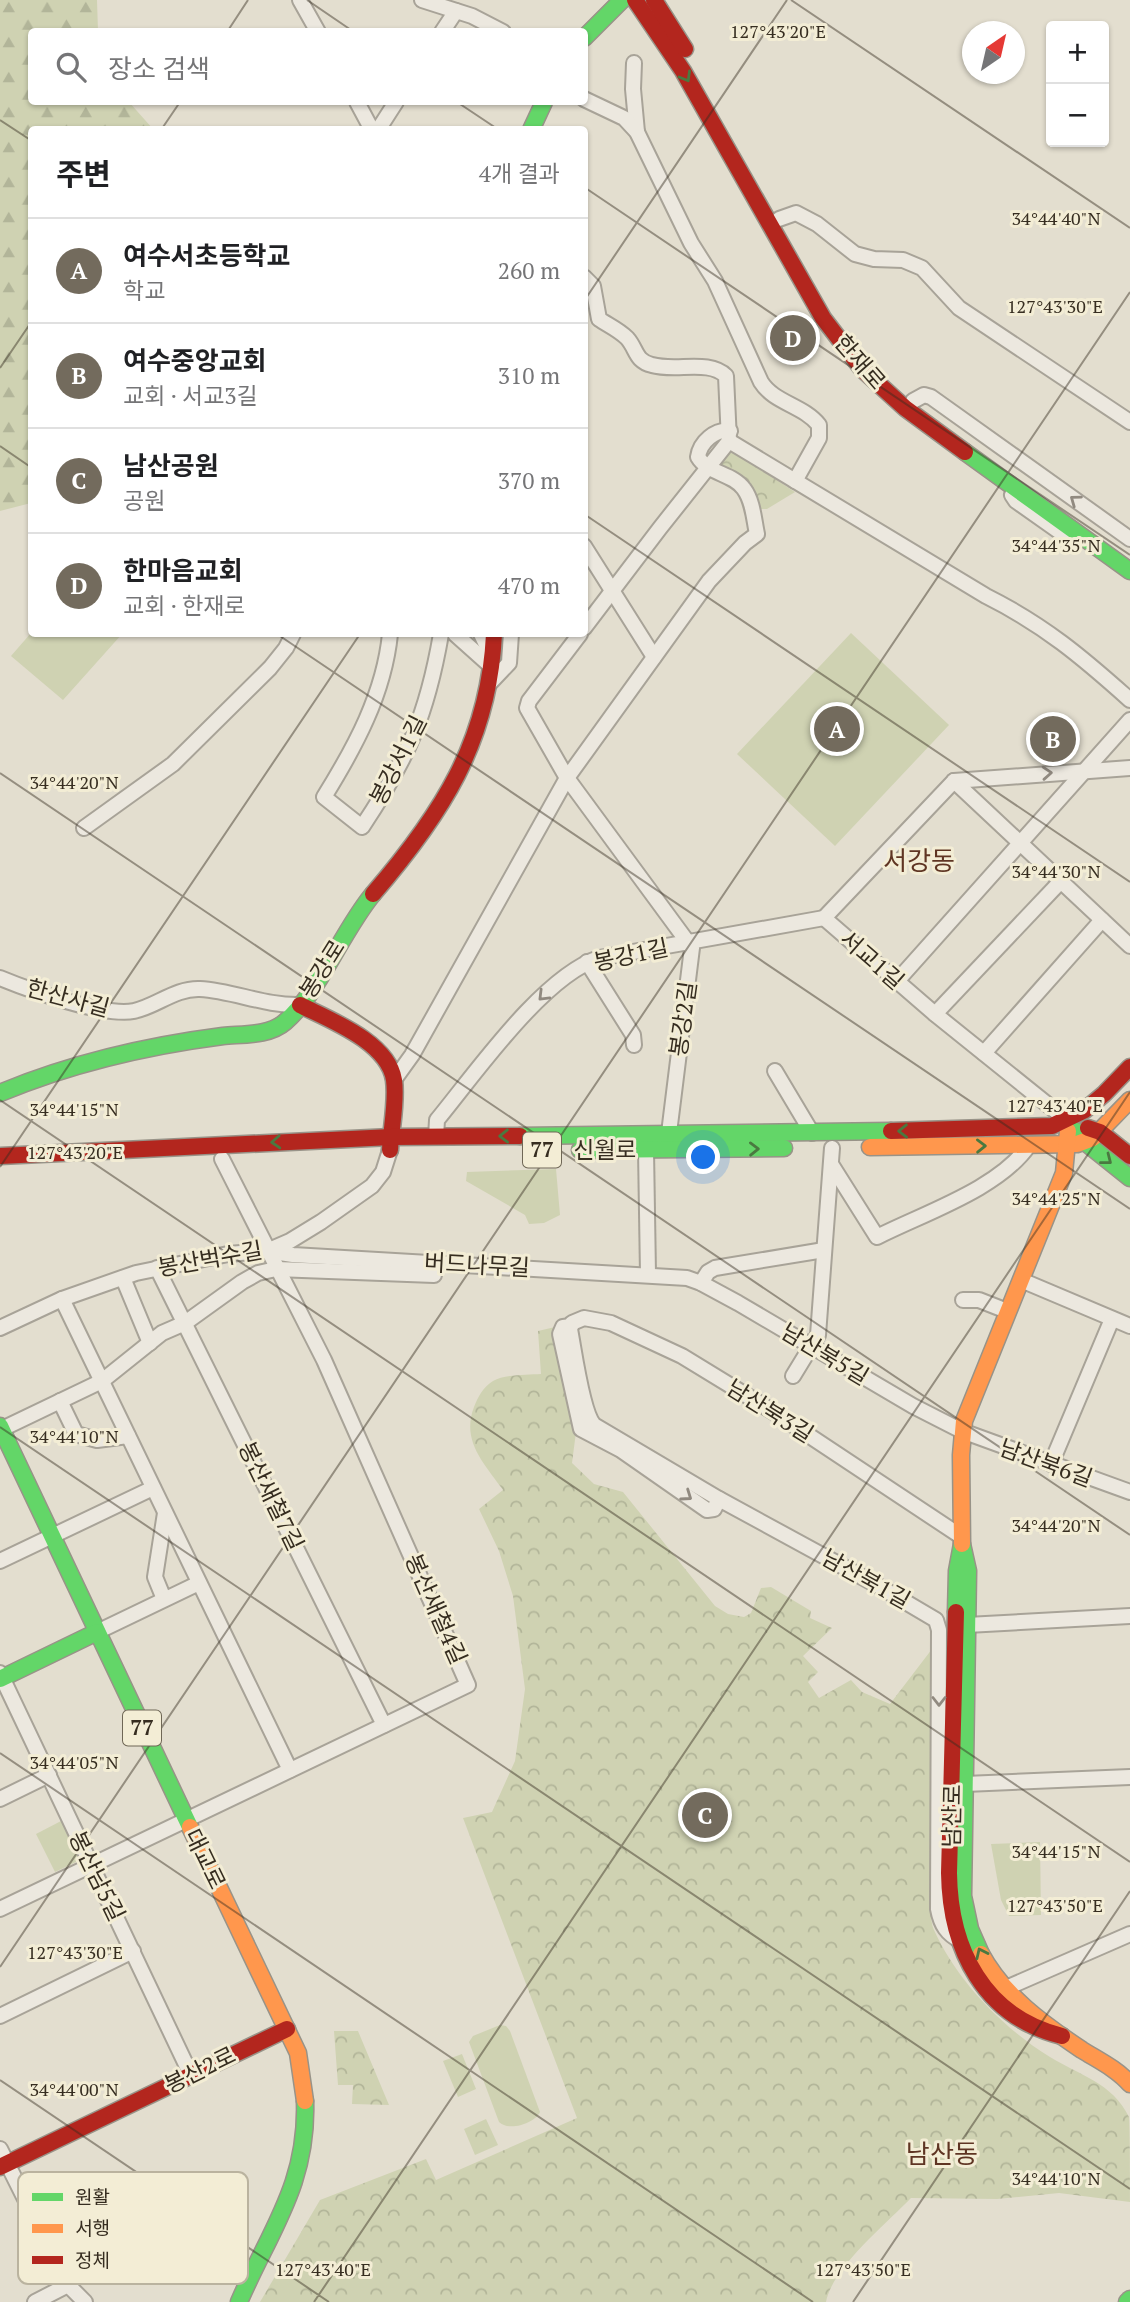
<!DOCTYPE html>
<html lang="ko">
<meta charset="utf-8">
<style>
:root{--surface:#fff;--page:#f6f6f6;--text:#202124;--muted:#757577;--line:#e0e0e0;--accent:#736b5d}
body{margin:0;font-family:"PT Serif","Noto Sans KR",serif;background:var(--page);color:var(--text)}
.controls{position:absolute;right:21px;top:21px;display:grid;overflow:hidden;border-radius:7px;box-shadow:0 2px 5px #0004}
.controls button{width:63px;height:63px;display:grid;place-items:center;padding:0;border:0;border-bottom:2px solid var(--line);background:var(--surface);color:var(--text);font:35px sans-serif}
.compass{position:absolute;left:962px;top:21px;width:63px;height:63px;border-radius:50%;background:var(--surface);box-shadow:0 2px 5px #0004;rotate:34deg}
.you{position:absolute;left:704px;top:1158px;width:24px;height:24px;margin:-18px;border:5px solid #fff;border-radius:50%;background:#1a73e8;box-shadow:0 0 0 10px #1a73e833}
.badge{display:grid;place-items:center;width:46px;height:46px;border-radius:50%;background:var(--accent);color:#fff;font-size:23px;font-weight:700}
.pin{position:absolute;translate:-50% -50%;border:4px solid #fff;box-shadow:0 2px 7px #0006}
.list{margin:0;padding:0;list-style:none}
h2{display:flex;justify-content:space-between;align-items:center;height:91px;margin:0;padding:0 28px;font-size:30px}
h2 small{font-size:23px;font-weight:400;color:var(--muted)}
.list li{display:grid;grid-template-columns:46px 1fr auto;gap:21px;align-items:center;box-sizing:border-box;height:105px;padding:0 28px;border-top:2px solid var(--line)}
.list b{display:block;font-size:26px;white-space:nowrap}
.list p{margin:0;font-size:23px;white-space:nowrap;color:var(--muted)}
.list em{font-size:23px;font-style:normal;color:var(--muted)}
.icon{flex:none;width:38px;height:38px;fill:none;stroke:currentColor;stroke-width:2;stroke-linecap:round;stroke-linejoin:round}
.map{position:relative;flex:none;width:1130px;height:2302px;overflow:hidden}
.search{position:absolute;background:var(--surface);box-shadow:0 2px 5px #0004;left:28px;top:28px;width:560px;height:77px;display:flex;align-items:center;gap:18px;box-sizing:border-box;padding:0 24px;border-radius:7px;color:var(--muted);font-size:26px}
.panel{position:absolute;background:var(--surface);box-shadow:0 2px 5px #0004;left:28px;top:126px;width:560px;height:511px;border-radius:7px}
.map>svg:first-child{display:block}
</style>
<div class="map">
<svg width="1130" height="2302" viewBox="0 0 1130 2302">
<defs>
<pattern id="forest-firs" width="22" height="20" patternUnits="userSpaceOnUse" patternTransform="scale(1.75)"><rect width="22" height="20" fill="#cfd2b2"/><path d="M5 1l3.5 6h-7zM16 11l3.5 6h-7z" fill="#b2b599"/></pattern>
<pattern id="park-crowns" width="20" height="18" patternUnits="userSpaceOnUse" patternTransform="scale(1.75)"><rect width="20" height="18" fill="#cfd2b2"/><path d="M2 6a3 3 0 1 1 6 0M12 15a3 3 0 1 1 6 0" fill="none" stroke="#b2b599"/></pattern>
</defs>
<rect width="100%" height="100%" fill="#e3decf"/>
<g fill="#cfd2b2">
<path d="M 31,633 L 32,634 L 122,634 L 63,700 L 11,656 Z"/>
<path d="M 851,633 L 949,725 L 835,846 L 737,754 Z"/>
<path d="M 556,1169 L 560,1215 L 544,1223 L 529,1224 L 525,1215 L 466,1181 L 467,1172 Z"/>
<path d="M 63,1820 L 78,1849 L 76,1862 L 55,1872 L 36,1834 Z"/>
<path d="M 1040,1842 L 1041,1915 L 1009,1916 L 1001,1900 L 991,1844 Z"/>
<path d="M 500,2025 L 506,2026 L 510,2031 L 540,2112 C 535,2123 509,2132 499,2122 L 469,2042 L 473,2036 Z"/>
<path d="M 462,2054 L 476,2089 L 458,2097 L 443,2061 Z"/>
</g>
<path fill="url(#forest-firs)" d="M 0,0 L 97,0 L 98,31 L 32,32 L 32,102 L 129,102 L 153,129 L 32,130 L 31,503 L 0,511 Z"/>
<g fill="url(#park-crowns)">
<path d="M 729,449 L 795,492 L 767,509 L 757,509 L 720,467 L 719,463 Z"/>
<path d="M 555,1327 L 576,1432 L 572,1463 L 594,1484 L 623,1492 L 715,1606 L 728,1614 L 744,1617 L 751,1613 L 761,1588 L 771,1587 L 811,1611 L 810,1618 L 832,1628 L 803,1656 L 818,1672 L 808,1682 L 819,1698 L 851,1680 L 862,1692 L 890,1704 L 932,1649 C 932,1722 932,1794 932,1867 C 932,1882 928,1917 934,1930 C 957,1981 1003,2028 1050,2057 C 1079,2075 1113,2083 1129,2117 C 1130,2127 1130,2187 1130,2202 L 1059,2193 L 997,2199 L 911,2198 C 887,2223 832,2268 826,2302 L 260,2302 L 320,2200 L 426,2159 L 436,2180 L 577,2118 L 463,1818 L 492,1812 L 515,1761 L 525,1689 L 513,1596 L 499,1551 L 479,1509 L 503,1490 C 484,1463 461,1441 474,1407 C 478,1397 483,1387 493,1381 C 505,1374 527,1375 541,1374 L 538,1331 Z"/>
<path d="M 334,2031 L 358,2031 L 389,2105 L 352,2104 L 353,2085 L 338,2085 Z"/>
<path d="M 486,2119 L 498,2145 L 475,2155 L 464,2129 Z"/>
</g>
<g fill="none" stroke-linecap="round" stroke-linejoin="round">
<defs>
<g id="street">
<path d="M 300,0 L 318,32"/>
<path d="M 422,0 L 472,16 L 503,32"/>
<path d="M 442,32 L 456,11"/>
<path d="M 634,63 L 633,89 L 637,132"/>
<path d="M 584,99 L 624,118 L 637,132 L 691,243 L 715,281 L 761,382 C 774,403 803,405 819,425 L 819,438 L 795,481"/>
<path d="M 357,102 L 372,130"/>
<path d="M 378,130 L 396,102"/>
<path d="M 779,219 L 796,213 L 817,224 L 855,254 L 874,259 L 903,260 L 922,268 L 959,308 L 1130,422"/>
<path d="M 584,277 L 593,286 L 599,319 C 608,325 619,330 627,338 C 637,349 635,361 652,365 C 676,372 709,359 726,376 L 729,441 L 660,528 L 584,628"/>
<path d="M 913,401 L 924,395 L 931,397 L 1130,539"/>
<path d="M 729,441 L 986,596 C 1044,625 1082,657 1130,700"/>
<path d="M 1015,490 L 1012,495 L 1016,501 L 1067,537"/>
<path d="M 584,546 L 654,657"/>
<path d="M 390,634 C 384,694 355,747 324,797 L 362,827 C 408,758 427,715 441,634"/>
<path d="M 455,634 L 493,668"/>
<path d="M 481,634 L 491,655"/>
<path d="M 580,634 L 529,701 L 527,708 L 567,778 L 692,948 L 669,1133"/>
<path d="M 490,683 L 509,663 L 511,634"/>
<path d="M 954,781 L 1130,946"/>
<path d="M 954,781 L 1130,768"/>
<path d="M 84,828 L 173,764 L 270,668 L 286,648 L 293,634"/>
<path d="M 824,918 L 935,1014 L 1068,1121"/>
<path d="M 824,918 L 954,781"/>
<path d="M 587,962 L 633,1035 L 634,1045"/>
<path d="M 0,978 C 29,990 105,1017 134,1011 C 157,1006 175,988 200,989 C 234,991 265,1006 300,1005"/>
<path d="M 897,981 L 1130,720"/>
<path d="M 935,1014 L 1061,881"/>
<path d="M 984,1053 L 1102,920"/>
<path d="M 775,1071 L 812,1133"/>
<path d="M 394,1080 L 412,1055 L 567,778 L 709,581 L 745,543 L 757,534 C 754,520 753,501 744,489 C 733,473 708,474 698,457 C 700,442 715,429 730,431"/>
<path d="M 436,1137 L 437,1120 C 475,1074 543,976 599,958 L 824,918"/>
<path d="M 646,1150 L 648,1274"/>
<path d="M 831,1164 L 877,1237 C 924,1213 999,1189 1029,1145"/>
<path d="M 267,1251 L 293,1255 L 687,1278 L 701,1283 L 738,1303 L 913,1406 L 962,1431 L 1130,1492"/>
<path d="M 157,1268 L 384,1725"/>
<path d="M 123,1278 L 150,1343"/>
<path d="M 1021,1280 L 1130,1326"/>
<path d="M 701,1283 L 708,1272 L 715,1268 L 824,1250"/>
<path d="M 62,1299 L 290,1770"/>
<path d="M 963,1300 L 979,1300 L 1007,1311"/>
<path d="M 571,1326 L 563,1327 L 560,1334 L 581,1429 L 621,1450 L 707,1510 L 714,1509 L 719,1499"/>
<path d="M 0,1328 L 62,1299 L 136,1273 L 228,1254 L 267,1251 L 290,1241 L 321,1222 L 372,1186 L 383,1172 L 390,1150"/>
<path d="M 793,1376 L 818,1335 L 832,1148"/>
<path d="M 60,1401 L 76,1434 L 97,1440 L 128,1436"/>
<path d="M 2,1429 L 102,1381 L 162,1333 L 185,1323 L 242,1282 L 258,1273 L 276,1269 L 434,1275 L 435,1262"/>
<path d="M 1051,1464 L 1112,1319"/>
<path d="M 0,1561 L 153,1488"/>
<path d="M 164,1599 L 155,1577 L 165,1513"/>
<path d="M 967,1625 L 1130,1616"/>
<path d="M 97,1632 L 199,1583"/>
<path d="M 0,1673 L 191,2075"/>
<path d="M 965,1784 L 1130,1777"/>
<path d="M 0,1799 L 49,1775"/>
<path d="M 0,1909 L 468,1685 L 324,1360 L 222,1159"/>
<path d="M 961,1941 C 947,1934 941,1925 938,1909 L 939,1630 L 936,1620 L 875,1584 L 719,1499 L 594,1425 C 582,1412 574,1349 570,1329 L 572,1323 L 584,1318 L 611,1323 L 682,1356 L 772,1411 L 962,1537"/>
<path d="M 1004,1989 L 1130,1934"/>
<path d="M 0,2016 L 133,1951"/>
<path d="M 0,2149 L 68,2285 L 85,2302"/>
<path d="M 35,2302 L 68,2285"/>
</g>
<g id="fast">
<path d="M 584,38 L 622,0"/>
<path d="M 531,130 L 544,102"/>
<path d="M 965,452 L 1130,571"/>
<path d="M 0,1093 C 72,1063 145,1046 223,1036 C 243,1034 269,1036 285,1022 C 319,993 342,931 373,894"/>
<path d="M 1076,1131 L 1085,1142 L 1130,1178"/>
<path d="M 520,1136 L 891,1131"/>
<path d="M 580,1150 L 784,1148"/>
<path d="M 0,1426 L 190,1827"/>
<path d="M 956,1612 L 957,1571 L 962,1544 L 968,1571 L 963,1896 L 970,1929 L 981,1954"/>
<path d="M 0,1679 L 97,1632"/>
<path d="M 239,2302 C 270,2230 308,2184 305,2101"/>
<path d="M 1127,2302 L 1130,2299"/>
</g>
<g id="slow">
<path d="M 870,1147 L 1077,1144 L 1093,1138 L 1130,1100"/>
<path d="M 962,1544 L 961,1455 L 964,1421 L 1064,1173 L 1068,1131"/>
<path d="M 190,1827 L 298,2053 L 305,2101"/>
<path d="M 981,1954 C 1004,1996 1043,2024 1082,2050 C 1098,2060 1117,2069 1130,2084"/>
</g>
<g id="jam">
<path d="M 635,0 L 683,71 L 823,318 L 862,369 L 905,408 L 965,452"/>
<path d="M 654,0 L 685,49"/>
<path d="M 373,894 C 441,815 489,742 494,634"/>
<path d="M 300,1005 C 330,1020 388,1042 394,1080 C 397,1102 391,1128 390,1150"/>
<path d="M 1088,1128 L 1100,1132 L 1130,1156"/>
<path d="M 891,1131 L 1052,1126 L 1085,1110 L 1104,1094 L 1130,1067"/>
<path d="M 0,1156 L 391,1137 L 520,1136"/>
<path d="M 956,1612 L 949,1873 C 950,1949 984,2017 1062,2036"/>
<path d="M 0,2167 L 287,2029"/>
</g>
</defs>
<use href="#street" stroke="#a8a398" stroke-width="18"/>
<use href="#fast" stroke="#989388" stroke-width="19"/>
<use href="#slow" stroke="#989388" stroke-width="19"/>
<use href="#jam" stroke="#989388" stroke-width="19"/>
<use href="#street" stroke="#ece8df" stroke-width="14"/>
<use href="#fast" stroke="#63d668" stroke-width="16"/>
<use href="#slow" stroke="#ff974d" stroke-width="16"/>
<use href="#jam" stroke="#b3261e" stroke-width="16"/>
</g>
<defs><path id="oneway-chevron" d="M-2-3.5L2.5 0L-2 3.5" fill="none" stroke-width="1.6" stroke-linecap="round" stroke-linejoin="round" transform="scale(1.75)"/></defs>
<g stroke="#4a7940">
<use href="#oneway-chevron" transform="translate(686 77) rotate(60)"/>
<use href="#oneway-chevron" transform="translate(903 1131) rotate(179)"/>
<use href="#oneway-chevron" transform="translate(504 1136) rotate(179)"/>
<use href="#oneway-chevron" transform="translate(276 1142) rotate(177)"/>
<use href="#oneway-chevron" transform="translate(981 1146) rotate(-1)"/>
<use href="#oneway-chevron" transform="translate(754 1149) rotate(-1)"/>
<use href="#oneway-chevron" transform="translate(1107 1160) rotate(38)"/>
<use href="#oneway-chevron" transform="translate(981 1953) rotate(-115)"/>
</g>
<g stroke="#918a80">
<use href="#oneway-chevron" transform="translate(1075 500) rotate(-144)"/>
<use href="#oneway-chevron" transform="translate(1047 773) rotate(-4)"/>
<use href="#oneway-chevron" transform="translate(543 996) rotate(135)"/>
<use href="#oneway-chevron" transform="translate(687 1496) rotate(35)"/>
<use href="#oneway-chevron" transform="translate(939 1701) rotate(90)"/>
</g>
<path fill="none" stroke="#362d20" stroke-width="2" stroke-opacity="0.45" d="M 307,0 L 354,32M 791,0 L 1130,228M 227,32 L 248,0M 457,102 L 499,130M 0,120 L 32,141M 161,130 L 180,102M 584,187 L 1130,555M 584,301 L 787,0M 0,368 L 32,321M 0,446 L 32,468M 584,514 L 1130,882M 277,634 L 1130,1209M 0,773 L 1130,1535M 0,1100 L 1130,1862M 0,1167 L 360,634M 0,1427 L 1130,2189M 0,1753 L 813,2302M 0,1967 L 1130,292M 0,2080 L 329,2302M 314,2302 L 1130,1092M 853,2302 L 1130,1891"/>
<g text-anchor="middle" stroke-width="6" stroke-linejoin="round" paint-order="stroke">
<g fill="#f3edd5" stroke="#6f6756" stroke-width="2">
<rect x="523" y="1132.5" width="38" height="35" rx="5"/>
<rect x="123" y="1710.5" width="38" height="35" rx="5"/>
</g>
<g font-size="21" font-weight="bold" fill="#362d20">
<text x="542" y="1157">77</text>
<text x="142" y="1735">77</text>
</g>
<g font-size="23" fill="#362d20" stroke="#f3edd5">
<text transform="translate(860 362) rotate(49)" y="8">한재로</text>
<text transform="translate(398 760) rotate(-63)" y="8">봉강서1길</text>
<text transform="translate(631 955) rotate(-12)" y="8">봉강1길</text>
<text transform="translate(872 960) rotate(41)" y="8">서교1길</text>
<text transform="translate(322 969) rotate(-58)" y="8">봉강로</text>
<text transform="translate(68 998) rotate(15)" y="8">한산사길</text>
<text transform="translate(683 1019) rotate(-82)" y="8">봉강2길</text>
<text x="605" y="1158">신월로</text>
<text transform="translate(210 1259) rotate(-10)" y="8">봉산벅수길</text>
<text transform="translate(477 1265) rotate(3)" y="8">버드나무길</text>
<text transform="translate(825 1354) rotate(31)" y="8">남산북5길</text>
<text transform="translate(770 1411) rotate(32)" y="8">남산북3길</text>
<text transform="translate(1046 1463) rotate(20)" y="8">남산북6길</text>
<text transform="translate(271 1496) rotate(64)" y="8">봉산새철7길</text>
<text transform="translate(866 1579) rotate(29)" y="8">남산북1길</text>
<text transform="translate(436 1609) rotate(66)" y="8">봉산새철4길</text>
<text transform="translate(952 1816) rotate(-89)" y="8">남산로</text>
<text transform="translate(205 1859) rotate(64)" y="8">대교로</text>
<text transform="translate(97 1876) rotate(64)" y="8">봉산남5길</text>
<text transform="translate(200 2070) rotate(-26)" y="8">봉산2로</text>
</g>
<g font-size="26" fill="#5f3523" stroke="#f3edd5">
<text x="919" y="870">서강동</text>
<text x="942" y="2163">남산동</text>
</g>
</g>
<rect x="18" y="2172" width="230" height="112" rx="10" fill="#f3edd5" stroke="#bab39f" stroke-width="2"/>
<rect x="32" y="2193" width="31" height="8" fill="#63d668"/>
<rect x="32" y="2224" width="31" height="9" fill="#ff974d"/>
<rect x="32" y="2256" width="31" height="8" fill="#b3261e"/>
<g font-size="19" fill="#362d20">
<text x="75" y="2204">원활</text>
<text x="75" y="2235">서행</text>
<text x="75" y="2267">정체</text>
</g>
<g font-size="18" text-anchor="middle" fill="#362d20" stroke="#f3edd5" stroke-width="6" stroke-linejoin="round" paint-order="stroke">
<text x="778" y="38">127°43'20"E</text>
<text x="1056" y="225">34°44'40"N</text>
<text x="1055" y="313">127°43'30"E</text>
<text x="1056" y="552">34°44'35"N</text>
<text x="74" y="789">34°44'20"N</text>
<text x="1056" y="878">34°44'30"N</text>
<text x="1055" y="1112">127°43'40"E</text>
<text x="74" y="1116">34°44'15"N</text>
<text x="75" y="1159">127°43'20"E</text>
<text x="1056" y="1205">34°44'25"N</text>
<text x="74" y="1443">34°44'10"N</text>
<text x="1056" y="1532">34°44'20"N</text>
<text x="74" y="1769">34°44'05"N</text>
<text x="1056" y="1858">34°44'15"N</text>
<text x="1055" y="1912">127°43'50"E</text>
<text x="75" y="1959">127°43'30"E</text>
<text x="74" y="2096">34°44'00"N</text>
<text x="1056" y="2185">34°44'10"N</text>
<text x="323" y="2276">127°43'40"E</text>
<text x="863" y="2276">127°43'50"E</text>
</g>
</svg>
<div class="controls">
<button>+</button>
<button>−</button>
</div>
<svg class="compass" viewBox="-18 -18 36 36"><path d="M0-13l5 13h-10z" fill="#e53935"/><path d="M0 13l5-13h-10z" fill="#757577"/></svg>
<div class="you"></div>
<div class="pin badge" style="left:837px;top:729px">A</div>
<div class="pin badge" style="left:1053px;top:739px">B</div>
<div class="pin badge" style="left:705px;top:1815px">C</div>
<div class="pin badge" style="left:793px;top:338px">D</div>
<div class="search"><svg class="icon" aria-label="search" viewBox="0 0 24 24"><circle cx="10" cy="10" r="6"/><path d="M15 15l6 6"/></svg>장소 검색</div>
<section class="panel">
<h2>주변<small>4개 결과</small></h2>
<ul class="list">
<li><span class="badge">A</span><div><b>여수서초등학교</b><p>학교</p></div><em>260 m</em></li>
<li><span class="badge">B</span><div><b>여수중앙교회</b><p>교회 · 서교3길</p></div><em>310 m</em></li>
<li><span class="badge">C</span><div><b>남산공원</b><p>공원</p></div><em>370 m</em></li>
<li><span class="badge">D</span><div><b>한마음교회</b><p>교회 · 한재로</p></div><em>470 m</em></li>
</ul>
</section>
</div>
